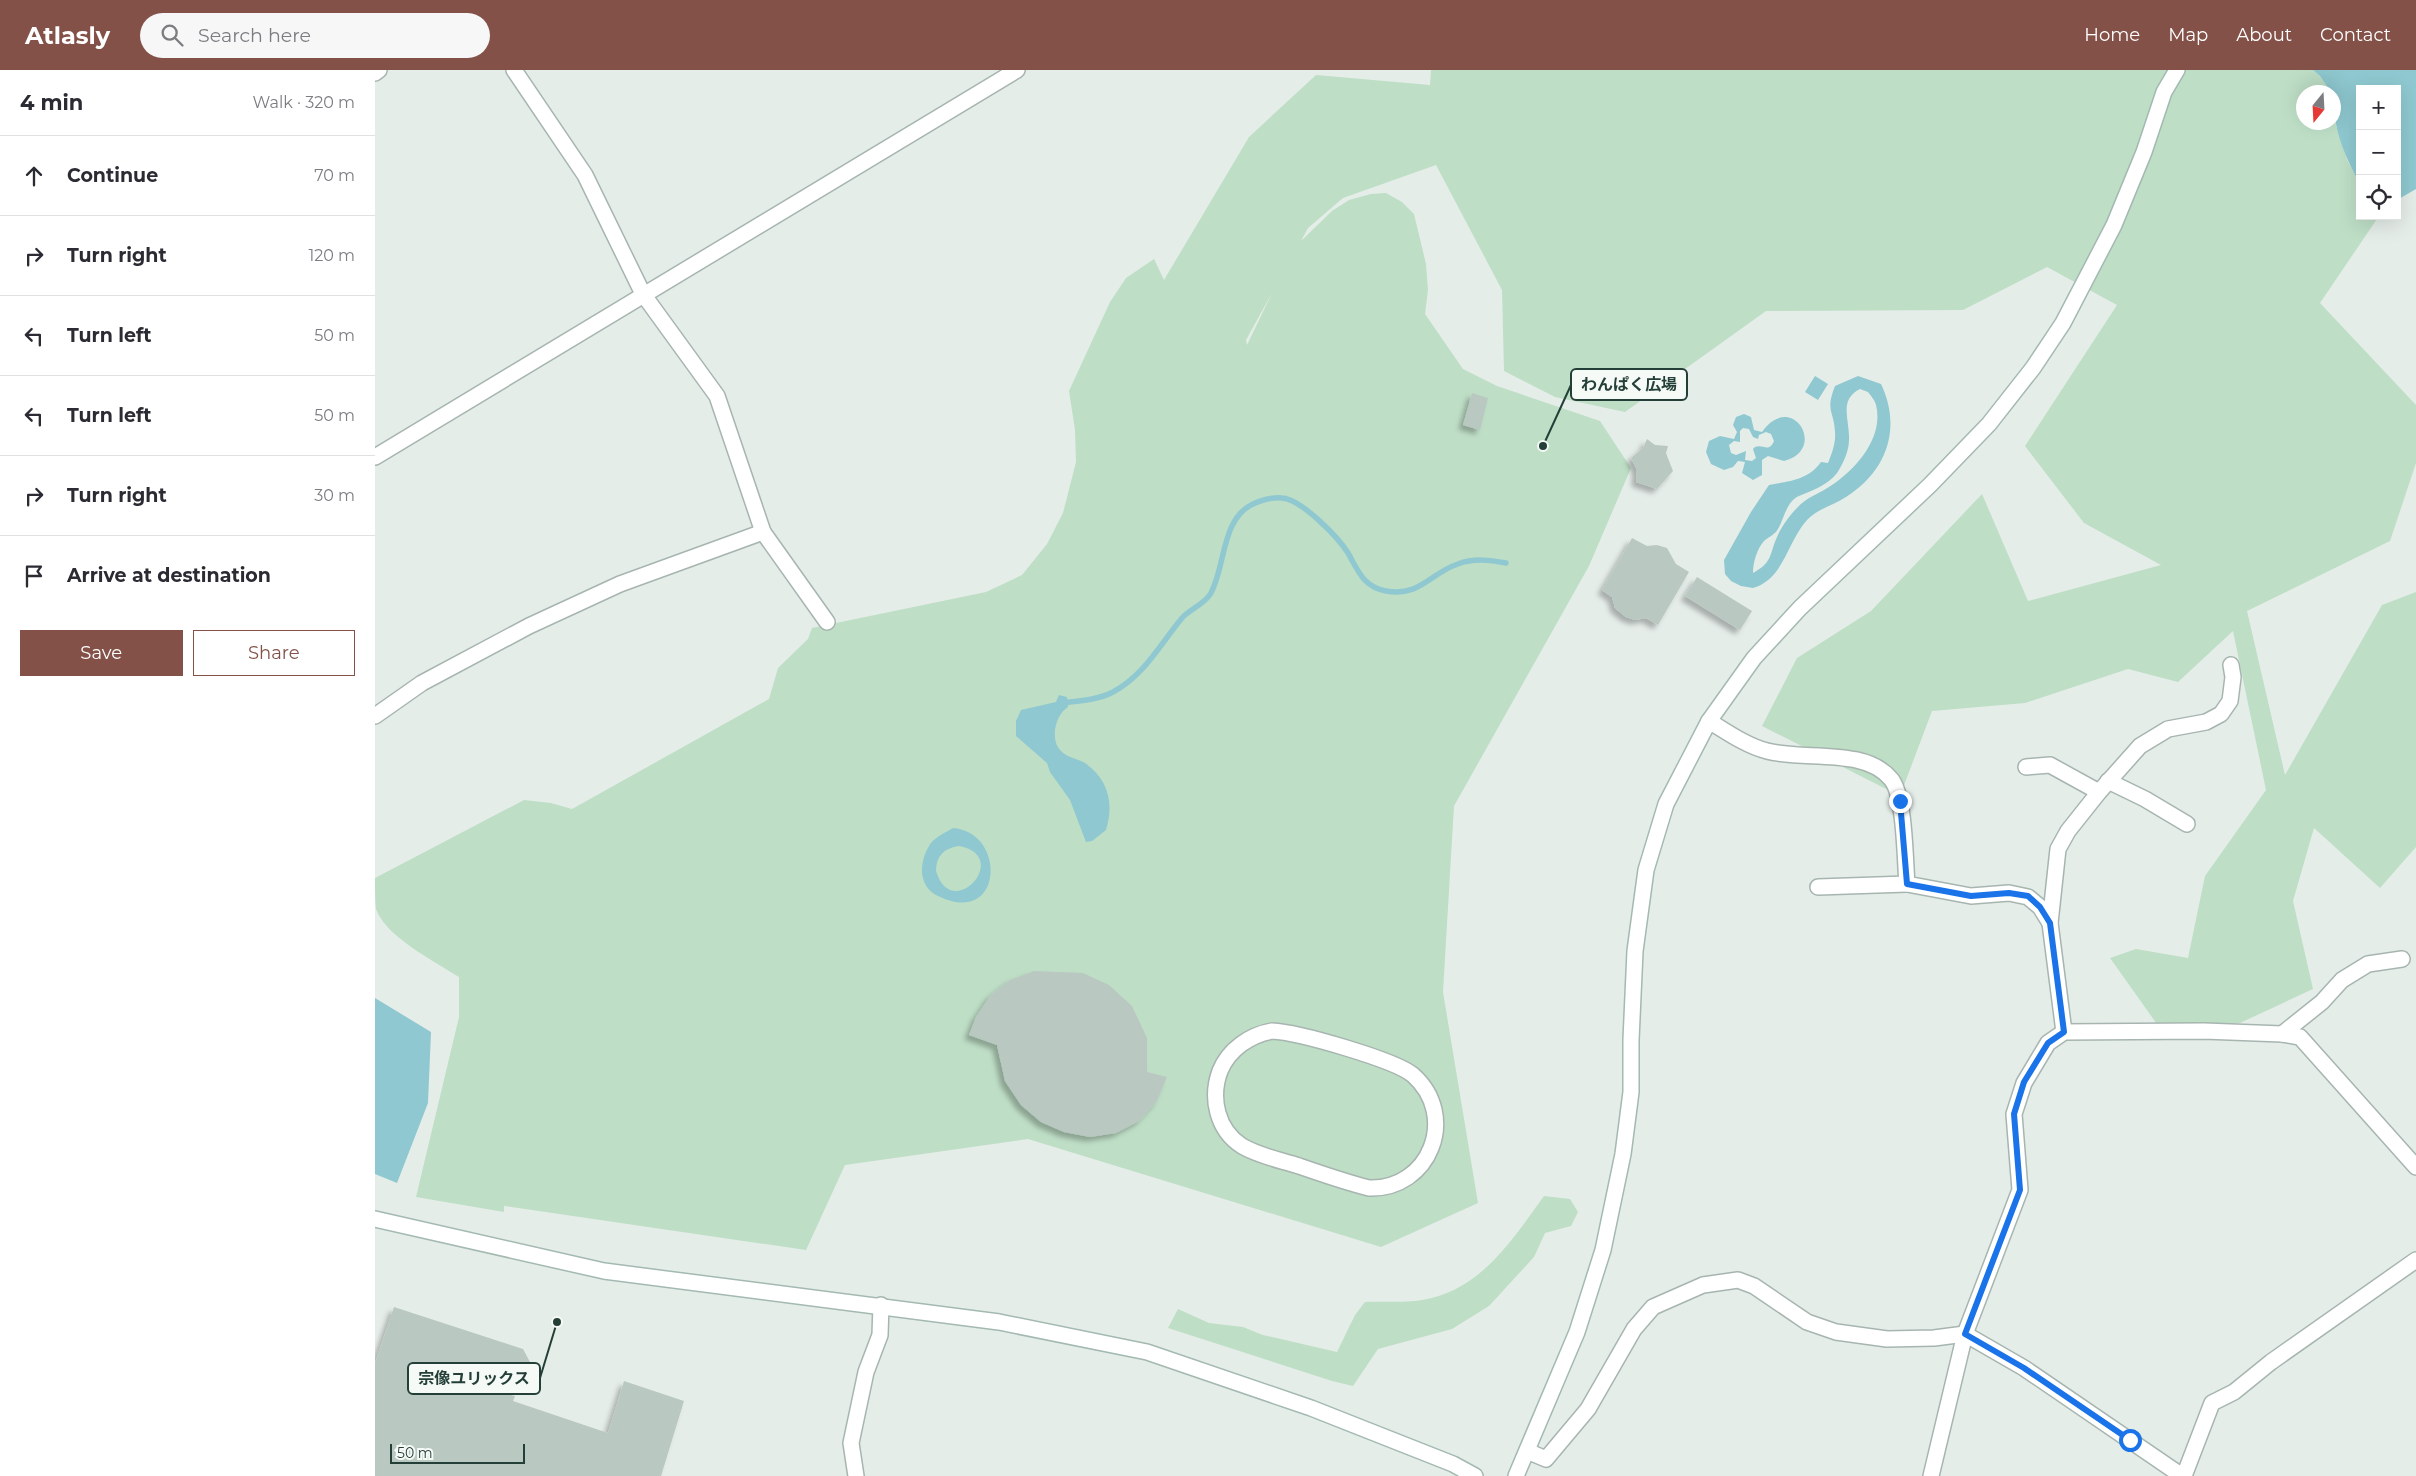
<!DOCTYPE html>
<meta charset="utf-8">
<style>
:root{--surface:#fff;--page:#f7f7f7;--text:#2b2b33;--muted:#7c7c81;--line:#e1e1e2;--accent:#835148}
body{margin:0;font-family:Montserrat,"Noto Sans JP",sans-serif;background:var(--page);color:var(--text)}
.controls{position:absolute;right:15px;top:15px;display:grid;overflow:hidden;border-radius:0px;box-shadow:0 5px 20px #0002}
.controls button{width:45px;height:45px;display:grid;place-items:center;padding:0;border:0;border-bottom:1px solid var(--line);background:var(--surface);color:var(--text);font:25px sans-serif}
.compass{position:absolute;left:1921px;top:15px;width:45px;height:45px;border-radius:50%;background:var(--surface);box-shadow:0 5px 20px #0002;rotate:198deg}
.scale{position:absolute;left:15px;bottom:12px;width:135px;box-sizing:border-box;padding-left:5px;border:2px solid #243f37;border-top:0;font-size:14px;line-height:18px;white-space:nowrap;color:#243f37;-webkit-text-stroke:4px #f5faf7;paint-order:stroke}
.stop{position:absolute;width:15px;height:15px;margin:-11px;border:4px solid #1a73e8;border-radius:50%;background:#fff}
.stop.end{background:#1a73e8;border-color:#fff;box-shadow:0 1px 5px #0008}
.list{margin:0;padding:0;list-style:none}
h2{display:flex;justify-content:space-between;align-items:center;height:65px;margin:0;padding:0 20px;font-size:21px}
h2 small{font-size:16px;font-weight:400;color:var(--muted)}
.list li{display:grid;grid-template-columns:32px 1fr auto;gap:15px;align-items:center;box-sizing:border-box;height:80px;padding:0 20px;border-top:1px solid var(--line)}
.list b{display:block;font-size:19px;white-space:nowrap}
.list em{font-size:16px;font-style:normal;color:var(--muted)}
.actions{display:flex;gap:10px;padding:15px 20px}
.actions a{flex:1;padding:11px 0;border:1px solid var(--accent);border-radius:0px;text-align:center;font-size:18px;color:var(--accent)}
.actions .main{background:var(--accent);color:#fff}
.icon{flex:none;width:28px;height:28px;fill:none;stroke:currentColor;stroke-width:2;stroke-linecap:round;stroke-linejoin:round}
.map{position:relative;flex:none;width:2041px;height:1406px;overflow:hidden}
header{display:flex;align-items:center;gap:30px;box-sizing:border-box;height:70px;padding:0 25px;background:var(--accent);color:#fff}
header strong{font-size:24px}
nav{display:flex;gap:28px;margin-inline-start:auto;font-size:18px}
.search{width:350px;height:45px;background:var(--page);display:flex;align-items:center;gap:12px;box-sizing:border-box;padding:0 18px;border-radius:28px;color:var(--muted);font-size:19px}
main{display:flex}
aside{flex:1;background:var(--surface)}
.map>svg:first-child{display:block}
</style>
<header>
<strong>Atlasly</strong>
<div class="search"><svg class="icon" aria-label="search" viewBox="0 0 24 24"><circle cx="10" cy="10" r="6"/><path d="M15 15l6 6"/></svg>Search here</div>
<nav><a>Home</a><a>Map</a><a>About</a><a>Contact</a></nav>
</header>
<main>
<aside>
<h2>4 min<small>Walk · 320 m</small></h2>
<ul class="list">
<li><svg class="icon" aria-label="ahead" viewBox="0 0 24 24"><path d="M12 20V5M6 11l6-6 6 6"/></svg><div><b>Continue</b></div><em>70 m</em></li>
<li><svg class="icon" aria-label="right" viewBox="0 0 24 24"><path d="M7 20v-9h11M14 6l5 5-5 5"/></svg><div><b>Turn right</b></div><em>120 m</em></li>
<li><svg class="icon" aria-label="left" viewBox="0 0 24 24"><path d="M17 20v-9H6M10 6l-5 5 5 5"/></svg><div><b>Turn left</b></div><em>50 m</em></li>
<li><svg class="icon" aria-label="left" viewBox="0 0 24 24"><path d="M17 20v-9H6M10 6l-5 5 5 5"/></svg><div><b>Turn left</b></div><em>50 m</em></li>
<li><svg class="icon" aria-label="right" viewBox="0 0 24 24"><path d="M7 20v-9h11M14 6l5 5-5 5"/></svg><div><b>Turn right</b></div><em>30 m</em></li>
<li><svg class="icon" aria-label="arrive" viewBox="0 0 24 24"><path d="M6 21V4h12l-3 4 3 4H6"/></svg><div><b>Arrive at destination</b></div></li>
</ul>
<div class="actions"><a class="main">Save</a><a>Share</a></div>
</aside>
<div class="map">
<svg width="2041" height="1406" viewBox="0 0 2041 1406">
<defs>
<filter id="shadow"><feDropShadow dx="-4.5" dy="4.5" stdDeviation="2.5" flood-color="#0004"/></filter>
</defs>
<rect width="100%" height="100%" fill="#e5ede9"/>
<g fill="#bedec6" fill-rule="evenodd">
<path d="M 1056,0 L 1938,0 L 1945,6 L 1956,22 L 1928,22 L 1928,52 L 1958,52 L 1959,49 L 1972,90 L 1985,114 L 1985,146 L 2004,146 L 1945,233 L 2041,335 L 2041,393 L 2015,471 L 1872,541 L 1910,705 L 2007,535 L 2041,522 L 2041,777 L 2005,818 L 1939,758 L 1918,831 L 1938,919 L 1865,953 L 1789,964 L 1735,888 L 1761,879 L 1813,888 L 1830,806 L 1891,720 L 1858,561 L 1803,612 L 1753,599 L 1650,633 L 1557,641 L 1525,726 L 1387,656 L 1422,588 L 1496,541 L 1607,424 L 1653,531 L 1786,495 L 1709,453 L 1650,376 L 1742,235 L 1672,197 L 1588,240 L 1391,241 L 1250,342 L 1180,327 L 1129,301 L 1127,220 L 1061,95 L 968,128 L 933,158 L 926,171 L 957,141 L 974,130 L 996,124 L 1011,123 L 1027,132 L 1039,144 L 1051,194 L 1053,220 L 1050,244 L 1088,299 L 1122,316 L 1225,351 L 1256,398 L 1214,496 L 1079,736 L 1068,922 L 1103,1133 L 1006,1177 L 653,1069 L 470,1095 L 431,1180 L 129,1136 L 129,1142 L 41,1127 L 84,947 L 84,907 C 59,891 11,867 1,839 C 0,830 0,817 0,808 L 149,730 L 176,733 L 197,739 L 394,629 L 403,598 L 433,569 L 437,558 L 611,522 L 647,505 L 672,474 L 688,443 L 701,392 L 700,360 L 694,321 L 735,232 L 751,208 L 779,189 L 789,210 L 874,67 L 941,5 L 1055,15 ZM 897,223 L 872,275 L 871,270 Z"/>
<path d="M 1169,1126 L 1195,1129 L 1203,1142 L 1196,1156 L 1170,1163 L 1159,1187 L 1114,1236 L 1077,1259 L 1003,1279 L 978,1316 L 957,1311 L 793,1258 L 803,1239 L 834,1253 L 868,1257 L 888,1265 L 962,1282 L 980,1245 L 990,1232 C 1008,1231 1029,1233 1047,1230 C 1105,1221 1137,1170 1169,1126 Z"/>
</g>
<g fill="#8fc8d0" fill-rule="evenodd">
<path d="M 2041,0 L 2041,119 L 2022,130 L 2022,19 L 1985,19 L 1985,114 C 1968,83 1958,58 1958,22 L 1956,22 L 1945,6 L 1938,0 Z"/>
<path d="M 1440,306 L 1453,314 L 1443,330 L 1430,322 Z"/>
<path d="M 1483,306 L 1506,314 C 1527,358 1512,401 1471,427 C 1459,435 1442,439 1432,450 C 1412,472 1409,509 1378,518 L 1366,516 L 1356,511 L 1350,504 L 1349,490 L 1376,442 L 1394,415 C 1415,411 1433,410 1446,392 L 1453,393 C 1457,383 1461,373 1460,362 C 1459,340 1450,342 1460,316 ZM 1485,319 L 1493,322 C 1495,325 1500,330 1501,335 C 1509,367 1482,398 1457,415 C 1446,423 1431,427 1422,438 C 1415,445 1406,457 1402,467 C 1394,485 1398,492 1378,503 C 1378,492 1382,479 1389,471 C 1393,468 1399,464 1401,462 C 1409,452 1410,432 1424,426 C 1436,421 1453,415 1462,403 C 1468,394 1474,381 1474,370 C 1475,350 1463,330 1485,319 Z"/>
<path d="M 1369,344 L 1376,347 L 1379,360 L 1387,362 C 1416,320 1454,379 1409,391 L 1393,386 L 1387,390 L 1387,405 L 1378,410 L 1367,403 L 1370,392 L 1363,391 L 1358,397 L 1349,400 L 1336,394 L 1331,382 L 1334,371 L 1345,366 L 1359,369 L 1362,362 L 1358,355 L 1361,347 ZM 1368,358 L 1374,359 L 1378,367 L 1383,369 L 1384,365 L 1391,362 L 1396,364 L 1399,371 C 1394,383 1388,374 1380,377 L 1378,379 L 1381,388 L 1377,391 L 1370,390 L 1371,381 L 1361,385 L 1356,383 L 1354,375 L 1359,371 L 1365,372 L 1365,361 Z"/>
<path d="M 684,625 L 692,627 L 693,637 C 681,644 674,669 686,681 C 691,687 703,689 710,693 C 734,710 739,734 731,760 L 717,771 L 711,772 L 695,730 L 675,702 L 672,693 L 641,666 L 641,651 L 646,640 L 681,632 Z"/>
<path d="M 578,758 C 632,762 629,858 563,826 C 542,816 544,790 556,773 C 562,766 570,763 578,758 ZM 584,776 C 638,786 577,854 561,801 C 561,786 569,778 584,776 Z"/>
<path d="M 0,928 L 56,962 L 53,1033 L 22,1113 L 0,1104 Z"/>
</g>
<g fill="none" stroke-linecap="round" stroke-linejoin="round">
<path stroke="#8fc8d0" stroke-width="5.5" d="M 687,633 C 703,631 723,630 738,622 C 769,606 786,573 807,548 C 815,539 830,534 836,523 C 851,495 846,449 878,434 C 887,430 897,427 907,428 C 926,429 963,467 973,483 C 983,500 988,517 1011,521 C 1046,527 1055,503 1083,494 C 1099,488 1115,490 1131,493"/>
</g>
<g fill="#bac8c2" filter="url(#shadow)">
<path d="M 1097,323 L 1113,328 L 1105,360 L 1088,355 Z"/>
<path d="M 1272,369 L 1280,375 L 1293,376 L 1291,383 L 1298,401 L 1282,419 L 1261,412 L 1262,400 L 1256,388 L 1268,378 Z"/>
<path d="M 1257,468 L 1272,476 L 1282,475 L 1292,478 L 1301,494 L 1314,502 L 1283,555 L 1271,548 L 1260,550 L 1251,547 L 1240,538 L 1237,527 L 1227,520 Z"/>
<path d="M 1322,507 L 1377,541 L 1365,560 L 1310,526 Z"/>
<path d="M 659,901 L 708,903 L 734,915 L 757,936 L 772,968 L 772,1002 L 792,1007 L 782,1031 L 764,1051 L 741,1063 L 715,1067 L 689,1062 L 666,1052 L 646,1035 L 630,1011 L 622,975 L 594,965 L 601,947 L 615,926 L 635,910 Z"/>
<path d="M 19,1237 L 148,1279 L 155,1292 L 150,1303 L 141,1307 L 132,1306 L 128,1323 L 140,1326 L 138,1331 L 233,1363 L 249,1311 L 309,1331 L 286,1406 L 0,1406 L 0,1293 Z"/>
</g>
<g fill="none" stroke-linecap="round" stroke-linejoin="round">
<defs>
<g id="street">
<path d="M 139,0 L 210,105 L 268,224 L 342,326 L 388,462 L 452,552"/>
<path d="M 0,3 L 4,0"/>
<path d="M 0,387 L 642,0"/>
<path d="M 0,646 L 47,613 L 154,556 L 245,514 L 388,462"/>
<path d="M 1334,651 C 1352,662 1372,676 1392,681 C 1429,691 1490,677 1516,709 C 1530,725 1530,792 1532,814 L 1596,826 L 1634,823 L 1653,827 L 1665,837 L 1675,853"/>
<path d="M 1651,697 L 1675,695 L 1724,722"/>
<path d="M 1733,711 L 1770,729 L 1812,754"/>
<path d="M 1443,817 L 1532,814"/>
<path d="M 897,961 C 923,962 1020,990 1038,1005 C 1084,1046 1055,1120 994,1118 C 970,1112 947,1104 924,1096 C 905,1090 884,1086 867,1076 C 842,1060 835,1028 845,1001 C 854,979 875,965 897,961 Z"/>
<path d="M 1689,962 L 1675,853 L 1683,779 L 1693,761 L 1724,722 L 1765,676 L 1793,659 L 1831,652 L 1846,644 L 1855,631 L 1858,607 L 1856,595"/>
<path d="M 1907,964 L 1947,932 L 1967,910 L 1993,894 L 2027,889"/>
<path d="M 1152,1381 L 1171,1389 L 1213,1339 L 1259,1259 L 1278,1237 L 1328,1215 L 1363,1210 L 1379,1216 L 1432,1252 L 1461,1262 L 1512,1269 L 1559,1268 L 1590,1264 L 1649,1298 L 1807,1406"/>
<path d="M 481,1406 L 476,1373 L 491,1302 L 505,1265 L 506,1235"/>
<path d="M 1556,1406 L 1590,1264 L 1645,1120 L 1639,1044 L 1649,1013 L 1673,973 L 1689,962 L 1829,961 L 1907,964 L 1925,967 L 2041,1097"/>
<path d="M 1809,1406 L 1837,1333 L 1859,1322 L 1896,1292 L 2041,1190"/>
</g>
<g id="secondary">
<path d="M 0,1149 L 229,1201 L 624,1252 L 772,1282 L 936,1338 L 1078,1394 L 1100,1406"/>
<path d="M 1141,1406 L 1202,1262 L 1228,1180 L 1248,1084 L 1256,1022 L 1256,970 L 1260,881 L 1271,800 L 1291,734 L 1334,651 L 1379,588 L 1425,538 L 1555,415 L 1614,354 L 1658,298 L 1688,253 L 1739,155 L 1769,82 L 1789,22 L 1802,0"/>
</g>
</defs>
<use href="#street" stroke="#a7b5b0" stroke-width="18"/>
<use href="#secondary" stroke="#a3b9b1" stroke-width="18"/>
<use href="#street" stroke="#fff" stroke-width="15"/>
<use href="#secondary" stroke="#fff" stroke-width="15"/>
</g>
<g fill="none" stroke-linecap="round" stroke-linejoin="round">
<path stroke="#1a73e8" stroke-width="6" d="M 1525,731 L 1532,814 L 1596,826 L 1634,823 L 1653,826 L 1665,837 L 1675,853 L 1689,962 L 1673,973 L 1649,1012 L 1639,1044 L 1645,1120 L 1590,1264 L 1649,1298 L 1755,1370"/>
</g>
<path fill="none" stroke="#243f37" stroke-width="2" d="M1168 376L1196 315M182 1252L165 1308"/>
<g fill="#243f37" stroke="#f5faf7" stroke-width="2">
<circle cx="1168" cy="376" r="5"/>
<circle cx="182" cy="1252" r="5"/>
</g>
<g fill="#f5faf7" stroke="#243f37" stroke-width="2">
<rect x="1196" y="299" width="116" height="31" rx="5"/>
<rect x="33" y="1293" width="132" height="31" rx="5"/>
</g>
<g font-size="16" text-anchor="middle" font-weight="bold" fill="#243f37">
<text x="1254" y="320">わんぱく広場</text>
<text x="99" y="1314">宗像ユリックス</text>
</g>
</svg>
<div class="controls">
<button>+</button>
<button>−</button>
<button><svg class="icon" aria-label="locate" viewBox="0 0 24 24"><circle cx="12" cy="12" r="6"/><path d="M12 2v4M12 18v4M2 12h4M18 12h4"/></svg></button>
</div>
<svg class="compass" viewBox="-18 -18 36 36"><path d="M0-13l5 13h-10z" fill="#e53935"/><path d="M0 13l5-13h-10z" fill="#7c7c81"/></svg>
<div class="scale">50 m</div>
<div class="stop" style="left:1755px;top:1370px"></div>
<div class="stop end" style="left:1525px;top:731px"></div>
</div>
</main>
